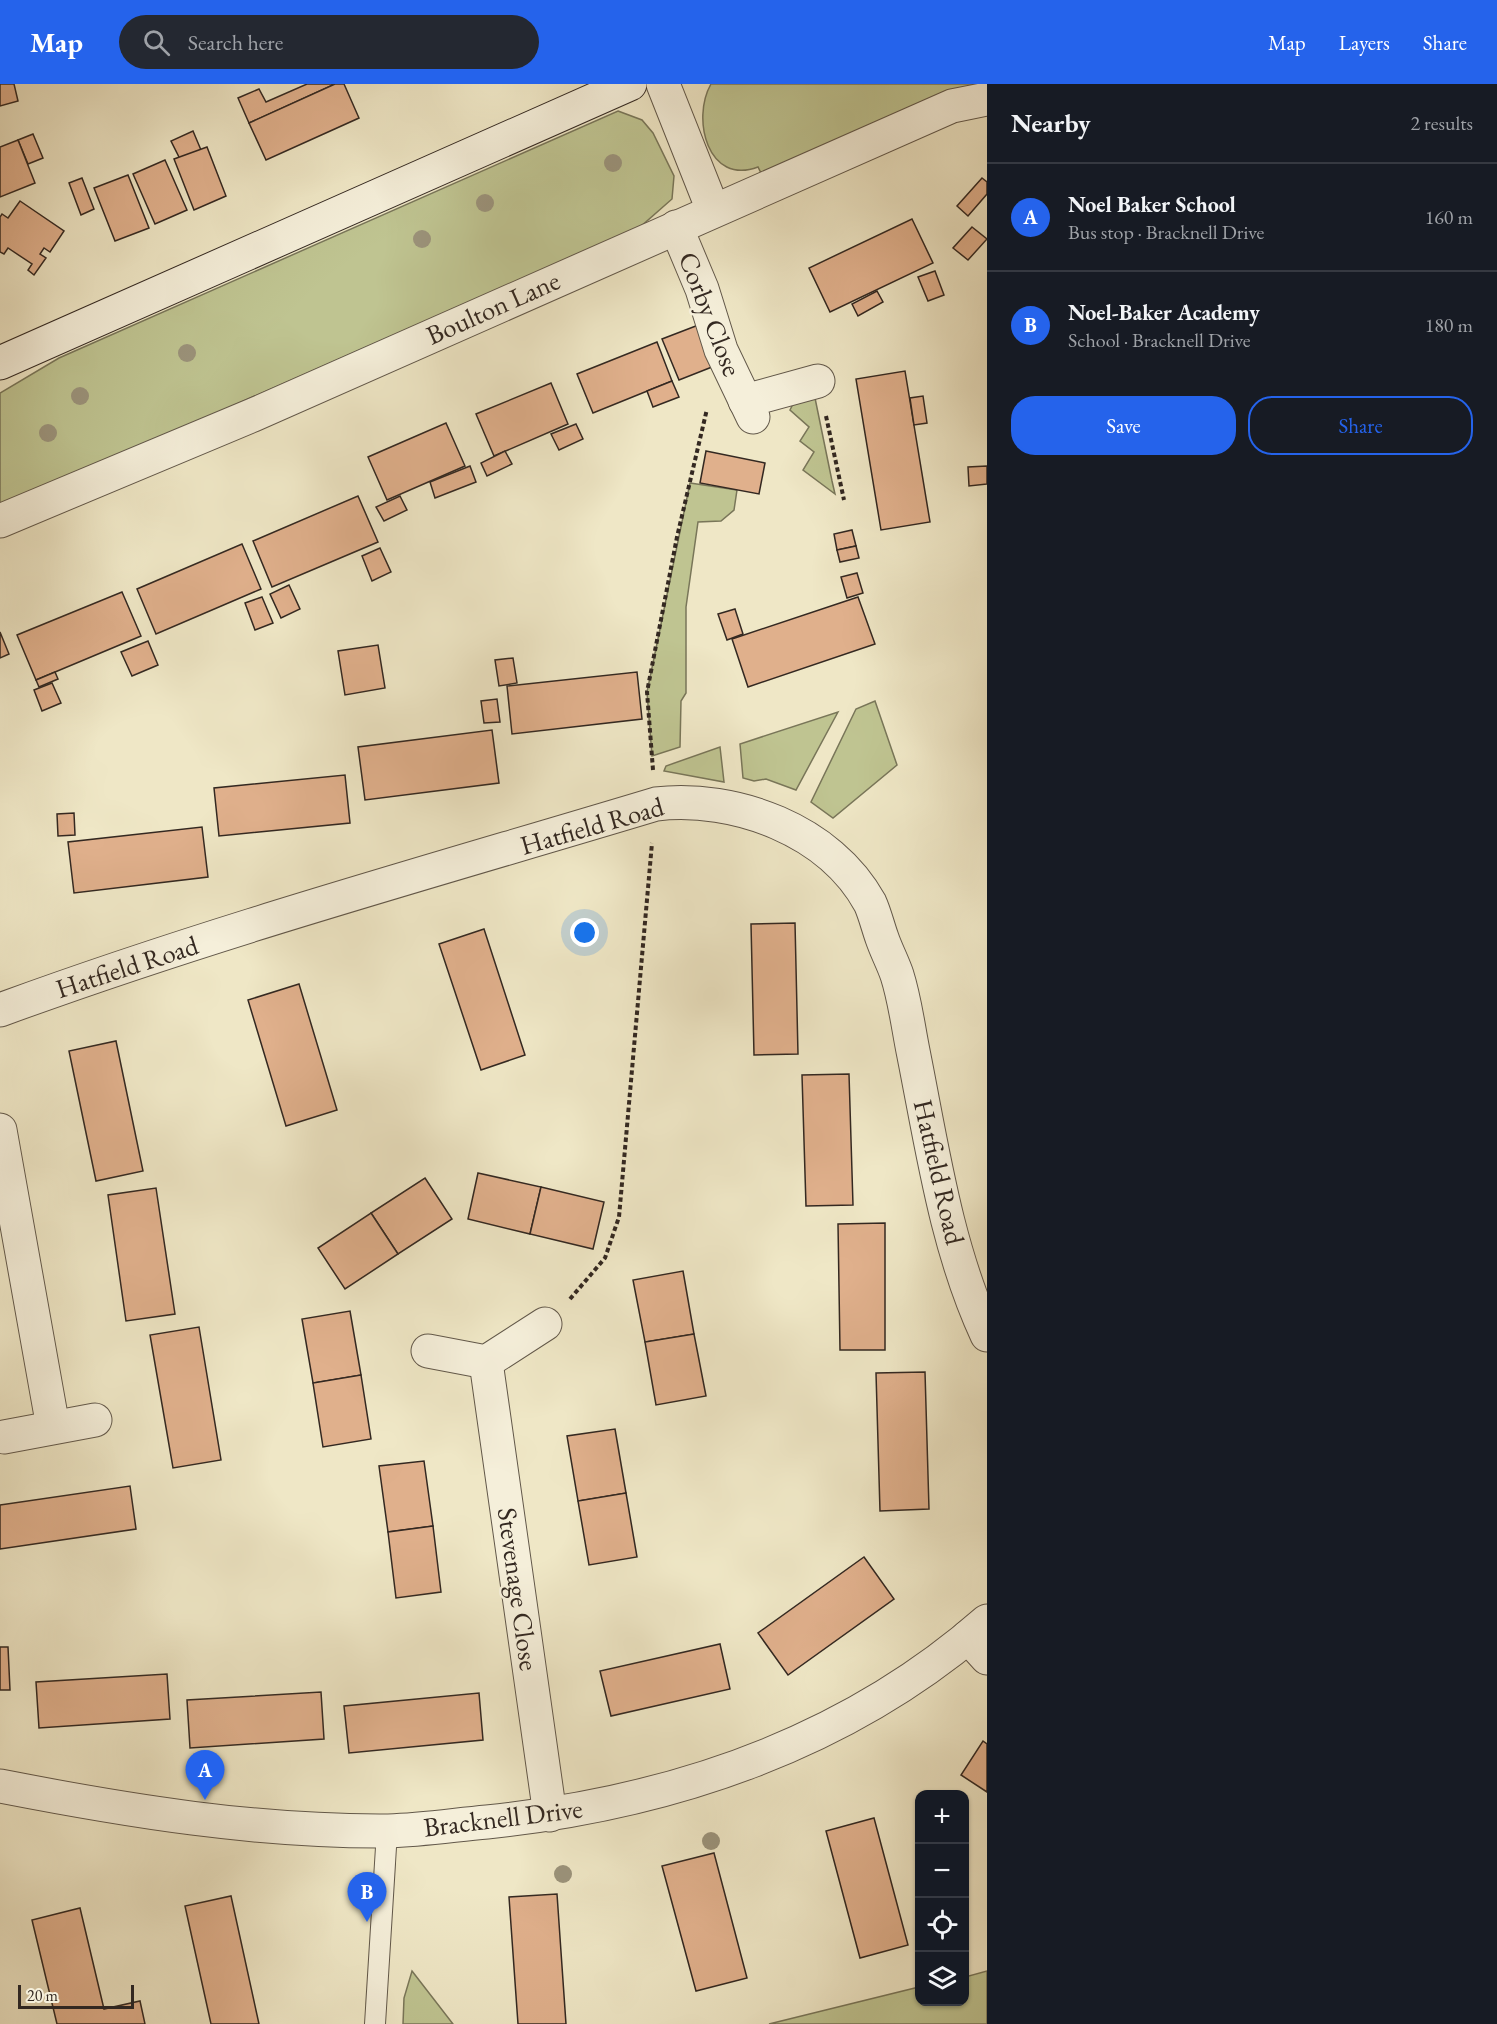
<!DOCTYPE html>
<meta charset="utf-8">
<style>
:root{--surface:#171b24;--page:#242831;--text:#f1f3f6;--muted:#9ea1a6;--line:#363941;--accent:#2563eb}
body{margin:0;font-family:"EB Garamond",serif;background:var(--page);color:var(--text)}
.controls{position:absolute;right:18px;bottom:18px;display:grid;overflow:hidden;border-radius:12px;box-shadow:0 2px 4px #0004}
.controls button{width:54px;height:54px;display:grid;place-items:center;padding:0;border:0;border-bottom:2px solid var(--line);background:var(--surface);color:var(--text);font:30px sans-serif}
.scale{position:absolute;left:18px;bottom:15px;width:116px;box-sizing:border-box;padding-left:6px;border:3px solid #332821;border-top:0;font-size:16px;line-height:21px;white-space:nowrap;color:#332821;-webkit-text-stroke:4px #f5efda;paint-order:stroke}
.you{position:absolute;left:585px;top:849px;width:21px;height:21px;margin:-15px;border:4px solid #fff;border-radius:50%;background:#1a73e8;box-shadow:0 0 0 9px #1a73e833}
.badge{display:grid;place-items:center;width:39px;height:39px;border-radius:50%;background:var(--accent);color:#fff;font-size:20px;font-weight:700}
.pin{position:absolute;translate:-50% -50px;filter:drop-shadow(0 2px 3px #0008)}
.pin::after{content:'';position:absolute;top:32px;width:21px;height:18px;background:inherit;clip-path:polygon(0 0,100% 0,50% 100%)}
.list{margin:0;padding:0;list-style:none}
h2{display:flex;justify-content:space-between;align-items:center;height:78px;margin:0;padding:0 24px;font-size:26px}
h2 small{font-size:20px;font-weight:400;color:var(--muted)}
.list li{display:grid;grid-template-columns:39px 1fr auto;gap:18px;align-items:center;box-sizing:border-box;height:108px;padding:0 24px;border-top:2px solid var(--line)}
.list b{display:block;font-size:22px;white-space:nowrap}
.list p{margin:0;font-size:20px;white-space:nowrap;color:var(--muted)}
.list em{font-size:20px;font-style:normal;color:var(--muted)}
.actions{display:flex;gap:12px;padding:18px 24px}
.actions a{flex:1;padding:14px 0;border:2px solid var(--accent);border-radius:24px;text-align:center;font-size:21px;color:var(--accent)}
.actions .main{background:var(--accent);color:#fff}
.icon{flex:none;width:33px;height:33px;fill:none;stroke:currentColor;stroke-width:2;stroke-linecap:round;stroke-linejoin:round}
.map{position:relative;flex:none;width:987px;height:1940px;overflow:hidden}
header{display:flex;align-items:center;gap:36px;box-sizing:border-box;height:84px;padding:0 30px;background:var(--accent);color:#fff}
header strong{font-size:28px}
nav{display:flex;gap:33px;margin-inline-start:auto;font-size:21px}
.search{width:420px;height:54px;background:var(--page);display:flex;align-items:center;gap:15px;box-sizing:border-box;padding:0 21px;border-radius:33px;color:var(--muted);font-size:22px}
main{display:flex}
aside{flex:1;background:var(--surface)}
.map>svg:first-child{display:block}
</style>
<header>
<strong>Map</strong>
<div class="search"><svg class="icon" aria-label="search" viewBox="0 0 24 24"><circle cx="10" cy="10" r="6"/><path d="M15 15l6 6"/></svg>Search here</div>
<nav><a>Map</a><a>Layers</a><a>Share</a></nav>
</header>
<main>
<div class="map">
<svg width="987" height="1940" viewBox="0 0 987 1940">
<rect width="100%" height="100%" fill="#efe7c6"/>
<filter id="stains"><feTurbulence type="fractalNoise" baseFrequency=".00333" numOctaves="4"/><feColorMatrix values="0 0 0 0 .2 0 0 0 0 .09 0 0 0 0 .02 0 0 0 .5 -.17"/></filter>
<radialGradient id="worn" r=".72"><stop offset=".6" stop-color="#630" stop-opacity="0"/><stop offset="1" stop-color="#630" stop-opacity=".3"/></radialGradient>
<g fill="#bfc491" stroke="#797659" stroke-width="1.5">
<path d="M 711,0 L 987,0 L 761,89 L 758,83 C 708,102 691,35 711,0 Z"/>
<path d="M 618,27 L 642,36 L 653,49 L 674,92 L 672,115 L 640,143 L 0,424 L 0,309 L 59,274 Z"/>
<path d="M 815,314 L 832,397 L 835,410 L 803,386 L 814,368 L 800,357 L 809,343 L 790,326 L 793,320 Z"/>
<path d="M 690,399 L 737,406 L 734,426 L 721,437 L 698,438 L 686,523 L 686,609 L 681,617 L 680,663 L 652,672 L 647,608 Z"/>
<path d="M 875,617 L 897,681 L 833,734 L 811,718 L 856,625 Z"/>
<path d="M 838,628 L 796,706 L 766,695 L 754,697 L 743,694 L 740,660 Z"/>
<path d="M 720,663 L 724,698 L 664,687 L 666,682 Z"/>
<path d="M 412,1887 L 453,1940 L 403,1940 L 404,1914 Z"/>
<path d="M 987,1887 L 987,1940 L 769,1940 L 919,1903 L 920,1918 L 964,1918 L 965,1893 Z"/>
</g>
<g fill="#e0b08c" stroke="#332821" stroke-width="1.5">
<path d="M 0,0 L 14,0 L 18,17 L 0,22 Z"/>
<path d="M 307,0 L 335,0 L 249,39 L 238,14 L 259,5 L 266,18 Z"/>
<path d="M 335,0 L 344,0 L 359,34 L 266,76 L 249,39 Z"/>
<path d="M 193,47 L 201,66 L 180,75 L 171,57 Z"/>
<path d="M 33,50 L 43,74 L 28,80 L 18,56 Z"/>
<path d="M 18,56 L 35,99 L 0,113 L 0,63 Z"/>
<path d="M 207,63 L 226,112 L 194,126 L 174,75 Z"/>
<path d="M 165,76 L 187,126 L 155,140 L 133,90 Z"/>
<path d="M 128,91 L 149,144 L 115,157 L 94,104 Z"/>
<path d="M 82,94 L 94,125 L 81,131 L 69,99 Z"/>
<path d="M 982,94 L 987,98 L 987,110 L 968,132 L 957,122 Z"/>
<path d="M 20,117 L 64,147 L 50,168 L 44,164 L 40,170 L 46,174 L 34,191 L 28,186 L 32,180 L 8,164 L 4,170 L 0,168 L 0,133 L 2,130 L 8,134 Z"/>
<path d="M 912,135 L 933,179 L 830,228 L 809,184 Z"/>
<path d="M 972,143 L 987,155 L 968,176 L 953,164 Z"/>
<path d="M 935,187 L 944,211 L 928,217 L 918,193 Z"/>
<path d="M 877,207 L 883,218 L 858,232 L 852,220 Z"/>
<path d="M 701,240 L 717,281 L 679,296 L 662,255 Z"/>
<path d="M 657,258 L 672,297 L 593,329 L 577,290 Z"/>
<path d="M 905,287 L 930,438 L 881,446 L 856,295 Z"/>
<path d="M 672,297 L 679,313 L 653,323 L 647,307 Z"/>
<path d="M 551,299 L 568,340 L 494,372 L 476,330 Z"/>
<path d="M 923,312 L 927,339 L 914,341 L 910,314 Z"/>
<path d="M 446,339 L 465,382 L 387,416 L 368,373 Z"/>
<path d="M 576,340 L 583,355 L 559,366 L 551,350 Z"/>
<path d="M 505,367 L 512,380 L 487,392 L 481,379 Z"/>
<path d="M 706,367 L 765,379 L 759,410 L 700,399 Z"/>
<path d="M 470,382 L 476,398 L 435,414 L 430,398 Z"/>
<path d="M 987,382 L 987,400 L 969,402 L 968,383 Z"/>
<path d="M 358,412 L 378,458 L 272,503 L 253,457 Z"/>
<path d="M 400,412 L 407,426 L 384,437 L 376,423 Z"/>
<path d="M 852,446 L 856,462 L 837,466 L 834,450 Z"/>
<path d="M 242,460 L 261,505 L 156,550 L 137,505 Z"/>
<path d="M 856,462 L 859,474 L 840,478 L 837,466 Z"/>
<path d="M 380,464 L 391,488 L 372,497 L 362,472 Z"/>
<path d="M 857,489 L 863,509 L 847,514 L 841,493 Z"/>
<path d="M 289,501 L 300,525 L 281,534 L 270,510 Z"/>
<path d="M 122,508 L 141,552 L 36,596 L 17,551 Z"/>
<path d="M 262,513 L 273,539 L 255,546 L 245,519 Z"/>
<path d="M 858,513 L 875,560 L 748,603 L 732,555 Z"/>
<path d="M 735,525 L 743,550 L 727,556 L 718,530 Z"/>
<path d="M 0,548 L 9,570 L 0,574 Z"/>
<path d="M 148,557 L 158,581 L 132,592 L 121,568 Z"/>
<path d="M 378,561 L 385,604 L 345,611 L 338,567 Z"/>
<path d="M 513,574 L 517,599 L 499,602 L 495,576 Z"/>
<path d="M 55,588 L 58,595 L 39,603 L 36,596 Z"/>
<path d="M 637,588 L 642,635 L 512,650 L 507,602 Z"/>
<path d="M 52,599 L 61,619 L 42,627 L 34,606 Z"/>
<path d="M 497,615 L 500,638 L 484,639 L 481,617 Z"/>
<path d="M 492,646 L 499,699 L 365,716 L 358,663 Z"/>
<path d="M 345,691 L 350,739 L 219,752 L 214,704 Z"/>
<path d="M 74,729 L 75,751 L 58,752 L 57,730 Z"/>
<path d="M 202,743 L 208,793 L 74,809 L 68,758 Z"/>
<path d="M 795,839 L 798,970 L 754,971 L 751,840 Z"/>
<path d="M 484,845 L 525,971 L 481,986 L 439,860 Z"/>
<path d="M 299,900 L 337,1026 L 286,1042 L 248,916 Z"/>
<path d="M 116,957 L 143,1087 L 96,1097 L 69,967 Z"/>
<path d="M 849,990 L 853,1121 L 806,1122 L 802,991 Z"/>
<path d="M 478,1089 L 541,1103 L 530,1150 L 468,1135 Z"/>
<path d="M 425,1094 L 452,1135 L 398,1170 L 371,1129 Z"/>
<path d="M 541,1103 L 604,1118 L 593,1165 L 530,1150 Z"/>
<path d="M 156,1104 L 175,1230 L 126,1237 L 108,1111 Z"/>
<path d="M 371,1129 L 398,1170 L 345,1205 L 318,1164 Z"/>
<path d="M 885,1139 L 885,1266 L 840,1266 L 838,1140 Z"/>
<path d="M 683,1187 L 694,1250 L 645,1258 L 633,1196 Z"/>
<path d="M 350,1227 L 361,1291 L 313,1299 L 302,1235 Z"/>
<path d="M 199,1243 L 221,1376 L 173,1384 L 150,1251 Z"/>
<path d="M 694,1250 L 706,1312 L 656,1321 L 645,1258 Z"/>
<path d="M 925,1288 L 929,1425 L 880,1427 L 876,1289 Z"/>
<path d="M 361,1291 L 371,1355 L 323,1363 L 313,1299 Z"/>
<path d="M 615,1345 L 626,1409 L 578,1417 L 567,1352 Z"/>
<path d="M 424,1377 L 433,1442 L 388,1448 L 379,1382 Z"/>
<path d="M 130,1402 L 136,1445 L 0,1465 L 0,1421 Z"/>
<path d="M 626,1409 L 637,1473 L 589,1481 L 578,1417 Z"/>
<path d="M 433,1442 L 441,1508 L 396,1514 L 388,1448 Z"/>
<path d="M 864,1473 L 894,1515 L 788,1591 L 758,1549 Z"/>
<path d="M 720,1560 L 730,1605 L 611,1632 L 600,1587 Z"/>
<path d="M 0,1563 L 8,1563 L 10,1606 L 0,1606 Z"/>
<path d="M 167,1590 L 170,1635 L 39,1644 L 36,1598 Z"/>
<path d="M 321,1608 L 324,1655 L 190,1664 L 187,1616 Z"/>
<path d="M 479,1609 L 483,1656 L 349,1669 L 344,1622 Z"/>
<path d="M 983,1657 L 987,1660 L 987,1708 L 961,1691 Z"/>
<path d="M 874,1734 L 908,1861 L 860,1874 L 826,1747 Z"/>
<path d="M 714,1769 L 747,1894 L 696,1907 L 662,1782 Z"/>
<path d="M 557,1810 L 566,1940 L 518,1940 L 509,1813 Z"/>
<path d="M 231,1812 L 259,1940 L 211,1940 L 185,1822 Z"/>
<path d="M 80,1824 L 104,1925 L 140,1917 L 145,1940 L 57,1940 L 32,1836 Z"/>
</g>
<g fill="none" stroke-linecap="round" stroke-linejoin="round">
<defs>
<path id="lane" d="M 375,1940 L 387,1747"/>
<g id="street">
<path d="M 663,0 L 713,126"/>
<path d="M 676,143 L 702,205 L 721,266 L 753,333"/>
<path d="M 745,317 L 818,297"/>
<path d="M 0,437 L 253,331 L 952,22 L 987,15"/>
<path d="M 0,926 C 215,847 437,786 656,720 C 735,711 830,746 870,819 C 875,830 878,843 882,854 C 886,866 893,879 897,891 C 905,916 908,942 913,967 C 932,1062 946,1163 987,1251"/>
<path d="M 0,1046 L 53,1343"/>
<path d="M 428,1267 L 486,1278 L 545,1240"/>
<path d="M 486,1278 L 550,1731"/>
<path d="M 4,1353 L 95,1336"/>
<path d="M 968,1553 L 987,1574"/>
<path d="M 0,1702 C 128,1727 258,1748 388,1747 C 422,1746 454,1741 487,1738 C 670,1719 847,1660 987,1537"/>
</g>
<path id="secondary" d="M 0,279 L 630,0"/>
</defs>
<use href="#lane" stroke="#62584a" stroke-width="22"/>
<use href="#street" stroke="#62584a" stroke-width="35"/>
<use href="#secondary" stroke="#332821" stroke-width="35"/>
<g stroke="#332821" stroke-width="4" stroke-dasharray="4.5 3" stroke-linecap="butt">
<path d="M 826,332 L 844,416"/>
<path d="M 653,686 L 647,608 L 677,453 L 707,325"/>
<path d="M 570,1215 L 605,1174 L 619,1133 L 652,759"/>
</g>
<use href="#lane" stroke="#f5efda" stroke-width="20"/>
<use href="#street" stroke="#f5efda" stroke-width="33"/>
<use href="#secondary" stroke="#f5efda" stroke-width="33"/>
</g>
<g fill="#9b937b">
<circle cx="613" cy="79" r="9"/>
<circle cx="485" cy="119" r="9"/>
<circle cx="422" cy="155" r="9"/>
<circle cx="187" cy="269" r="9"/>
<circle cx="80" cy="312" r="9"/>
<circle cx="48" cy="349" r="9"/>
<circle cx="711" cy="1757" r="9"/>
<circle cx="563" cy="1790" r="9"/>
</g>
<g text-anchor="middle" stroke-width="5" stroke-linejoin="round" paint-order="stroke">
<g font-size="27" fill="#332821" stroke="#f5efda">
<text transform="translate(493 224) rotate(-24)" y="9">Boulton Lane</text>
<text transform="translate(710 230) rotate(69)" y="9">Corby Close</text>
<text transform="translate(592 742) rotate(-16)" y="9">Hatfield Road</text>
<text transform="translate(127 883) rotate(-18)" y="9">Hatfield Road</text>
<text transform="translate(939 1088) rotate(77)" y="9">Hatfield Road</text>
<text transform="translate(518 1505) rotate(82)" y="9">Stevenage Close</text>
<text transform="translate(503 1734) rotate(-7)" y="9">Bracknell Drive</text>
</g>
</g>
<rect width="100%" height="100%" filter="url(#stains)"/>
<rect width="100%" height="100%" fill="url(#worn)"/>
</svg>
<div class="controls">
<button>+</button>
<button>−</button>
<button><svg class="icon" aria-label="locate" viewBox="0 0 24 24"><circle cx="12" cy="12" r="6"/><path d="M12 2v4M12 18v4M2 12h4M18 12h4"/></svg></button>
<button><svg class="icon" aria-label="layers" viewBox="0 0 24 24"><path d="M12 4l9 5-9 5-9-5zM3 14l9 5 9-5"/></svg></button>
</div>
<div class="scale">20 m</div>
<div class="you"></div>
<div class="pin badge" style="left:205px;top:1716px">A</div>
<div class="pin badge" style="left:367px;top:1838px">B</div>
</div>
<aside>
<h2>Nearby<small>2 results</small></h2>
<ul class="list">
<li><span class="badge">A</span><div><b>Noel Baker School</b><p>Bus stop · Bracknell Drive</p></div><em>160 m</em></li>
<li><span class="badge">B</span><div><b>Noel-Baker Academy</b><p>School · Bracknell Drive</p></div><em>180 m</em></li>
</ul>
<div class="actions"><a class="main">Save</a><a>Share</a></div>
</aside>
</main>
